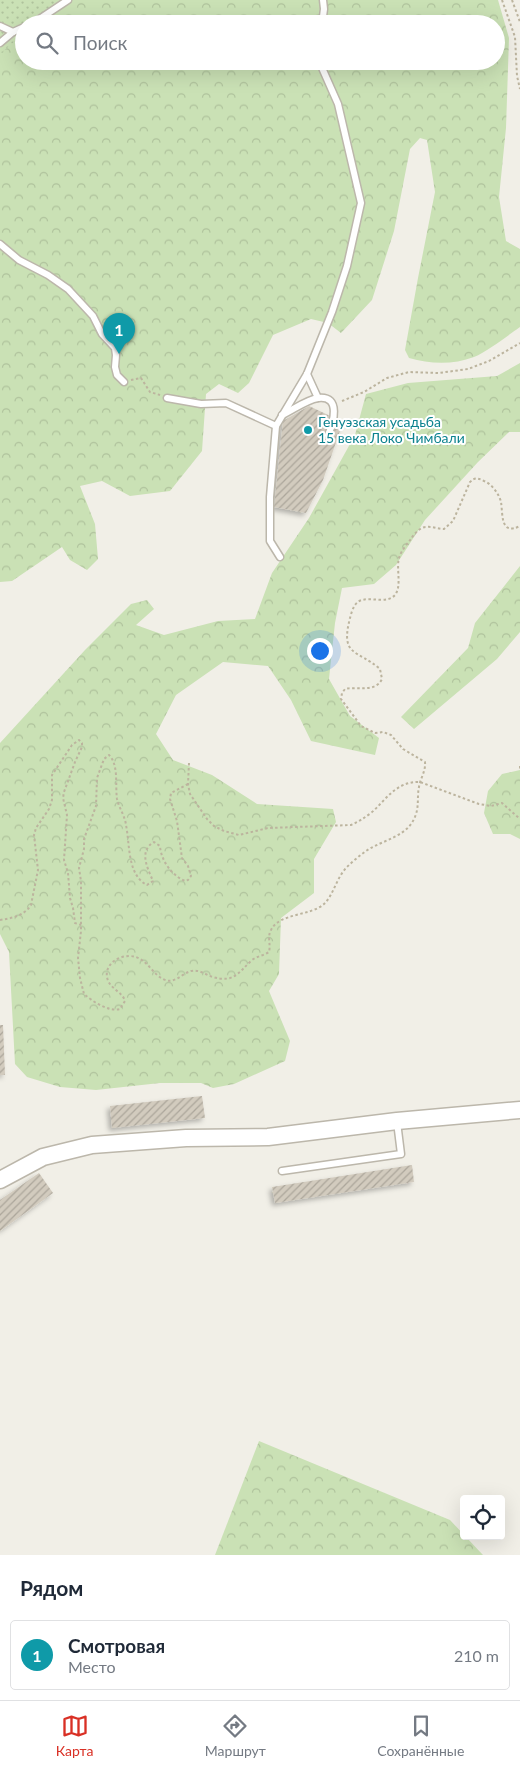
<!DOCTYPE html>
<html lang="ru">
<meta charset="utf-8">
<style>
:root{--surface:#fff;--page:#f2f2f3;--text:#1f2937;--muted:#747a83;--line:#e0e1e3;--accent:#d93025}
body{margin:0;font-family:Lato,sans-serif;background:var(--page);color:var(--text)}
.controls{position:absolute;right:15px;bottom:15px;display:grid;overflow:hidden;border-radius:5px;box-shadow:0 5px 20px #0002}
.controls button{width:45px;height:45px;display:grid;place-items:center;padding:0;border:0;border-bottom:1px solid var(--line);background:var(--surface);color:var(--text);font:25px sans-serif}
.you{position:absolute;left:319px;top:650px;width:18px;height:18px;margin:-12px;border:4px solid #fff;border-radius:50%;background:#1a73e8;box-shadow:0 0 0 8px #1a73e833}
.badge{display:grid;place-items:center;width:32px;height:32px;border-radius:50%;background:var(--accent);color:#fff;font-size:16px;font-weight:700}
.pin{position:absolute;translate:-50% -41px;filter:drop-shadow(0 1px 2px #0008)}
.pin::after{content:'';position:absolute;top:26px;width:18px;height:15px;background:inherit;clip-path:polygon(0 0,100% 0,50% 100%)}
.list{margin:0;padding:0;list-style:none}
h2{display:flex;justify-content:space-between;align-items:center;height:65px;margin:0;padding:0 20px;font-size:21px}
h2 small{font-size:16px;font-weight:400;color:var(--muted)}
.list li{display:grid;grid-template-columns:32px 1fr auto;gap:15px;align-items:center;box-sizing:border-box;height:70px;margin:0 10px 10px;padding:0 10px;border:1px solid var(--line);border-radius:5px}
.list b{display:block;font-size:19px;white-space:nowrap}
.list p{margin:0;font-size:16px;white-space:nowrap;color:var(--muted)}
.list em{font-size:16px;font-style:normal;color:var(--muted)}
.icon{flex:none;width:28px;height:28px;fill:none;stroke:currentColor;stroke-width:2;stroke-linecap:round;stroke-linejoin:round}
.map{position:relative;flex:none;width:520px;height:1555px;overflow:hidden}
.search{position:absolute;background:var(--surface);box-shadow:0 5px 20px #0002;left:15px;right:15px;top:15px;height:55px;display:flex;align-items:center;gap:12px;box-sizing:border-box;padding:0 18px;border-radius:28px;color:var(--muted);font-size:19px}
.sheet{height:145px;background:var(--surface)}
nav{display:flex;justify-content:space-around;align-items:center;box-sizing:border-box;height:70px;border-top:1px solid var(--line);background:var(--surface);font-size:14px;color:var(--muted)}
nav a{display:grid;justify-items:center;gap:2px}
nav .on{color:var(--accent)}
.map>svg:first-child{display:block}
</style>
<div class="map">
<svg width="520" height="1555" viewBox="0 0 520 1555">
<defs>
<pattern id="grass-dots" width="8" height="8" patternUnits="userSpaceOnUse" patternTransform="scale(1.25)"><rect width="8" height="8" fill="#cae1b5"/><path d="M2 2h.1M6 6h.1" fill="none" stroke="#afc29c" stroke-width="1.8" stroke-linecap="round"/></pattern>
<pattern id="forest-crowns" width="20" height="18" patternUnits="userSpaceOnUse" patternTransform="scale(1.25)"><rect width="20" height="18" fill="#cae1b5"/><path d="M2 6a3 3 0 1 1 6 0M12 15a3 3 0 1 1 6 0" fill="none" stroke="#afc29c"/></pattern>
<pattern id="building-hatch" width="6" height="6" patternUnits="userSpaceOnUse" patternTransform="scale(1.25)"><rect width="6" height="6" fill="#d2cbbe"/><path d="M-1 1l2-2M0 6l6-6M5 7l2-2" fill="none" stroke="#aca69b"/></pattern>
<filter id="shadow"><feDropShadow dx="-3" dy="3" stdDeviation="2.5" flood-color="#0004"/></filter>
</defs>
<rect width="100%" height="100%" fill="#f1efe7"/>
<path fill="url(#grass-dots)" d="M 0,0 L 101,0 L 77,24 L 24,24 L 24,61 L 0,93 Z"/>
<g fill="url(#forest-crowns)">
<path d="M 61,0 L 498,0 L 509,38 L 506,128 L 499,197 L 506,241 L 520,249 L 520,327 C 507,336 488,351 474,357 C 453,365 430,364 409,358 L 405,350 L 418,278 L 435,192 L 427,140 L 420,138 L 410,149 L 394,231 L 372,300 L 341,333 L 328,323 L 311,319 L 273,335 L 249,383 L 238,393 L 219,384 L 206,394 L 202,451 L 170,491 L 130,496 L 102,481 L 80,486 L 95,524 L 98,559 L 87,570 L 70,560 L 62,547 L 12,581 L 0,582 L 0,54 L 24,33 L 24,61 L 496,61 L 496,24 L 34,24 Z"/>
<path d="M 520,363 L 520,432 L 509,432 L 478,462 L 425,520 L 396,565 L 374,584 L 342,588 L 335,623 L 329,679 L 350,716 L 379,738 L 375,755 L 311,741 L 291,700 L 268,666 L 223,662 L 176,695 L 156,734 L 173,760 L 212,775 L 257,804 L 333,809 L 336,822 L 314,859 L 314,893 L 281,918 L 279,974 L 269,991 L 290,1041 L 285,1061 L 234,1084 L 213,1088 L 201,1083 L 160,1083 L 96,1090 L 60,1087 L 27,1077 L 15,1064 L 9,952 L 0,934 L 0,743 L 85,650 L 131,604 L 147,600 L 154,609 L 136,625 L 164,635 L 218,621 L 255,619 L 272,573 L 309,518 L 355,435 L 366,394 L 408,383 L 497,376 Z"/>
<path d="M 520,566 L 520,632 L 497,659 L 414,729 L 401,717 L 468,648 L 475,623 Z"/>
<path d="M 520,770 L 520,839 L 510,834 L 493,834 L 484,813 L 488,791 L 502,774 Z"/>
<path d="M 259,1441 L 450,1520 L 483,1555 L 215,1555 Z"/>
</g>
<g fill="url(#building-hatch)" filter="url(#shadow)">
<path d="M 309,406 L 343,422 L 323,480 L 306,513 L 274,507 L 283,421 Z"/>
<path d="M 0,1025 L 3,1025 L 5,1075 L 0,1075 Z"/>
<path d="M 202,1096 L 205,1118 L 112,1128 L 110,1106 Z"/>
<path d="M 412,1165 L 414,1182 L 275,1203 L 272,1187 Z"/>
<path d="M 39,1173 L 53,1193 L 0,1231 L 0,1200 Z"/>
</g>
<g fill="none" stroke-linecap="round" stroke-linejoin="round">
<defs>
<g id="service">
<path d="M 32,24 L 68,0"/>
<path d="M 322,24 L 324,9 L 323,0"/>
<path d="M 0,26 L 13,32"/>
<path d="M 0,43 L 13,32 L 24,27"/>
<path d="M 0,244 L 19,260 L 48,275 L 68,289 L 93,316 L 102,334 L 115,348 L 116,355 L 115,367 L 117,375 L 124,382"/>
<path d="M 307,374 L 318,398"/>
<path d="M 167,398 L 201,404 L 226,403 L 276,426"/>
<path d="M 282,415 C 293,410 306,400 318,398 C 342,395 333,424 328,435"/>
<path d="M 280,557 L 270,541 L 270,497 L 276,426 L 307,374 L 332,312 L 347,266 L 361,203 L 338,104 L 319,61"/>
<path d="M 282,1171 L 401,1154 L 397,1122"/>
</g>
<path id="tertiary" d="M 0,1180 L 43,1157 L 92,1145 L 186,1138 L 268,1137 L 397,1121 L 520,1110"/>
</defs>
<use href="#service" stroke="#bcb7ab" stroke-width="9"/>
<use href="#tertiary" stroke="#bcb7ab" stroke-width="19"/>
<g stroke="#bcb49e" stroke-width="2" stroke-dasharray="2.5 2.5" stroke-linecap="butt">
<path d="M 502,0 L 515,37 L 517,76 L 520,89"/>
<path d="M 512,0 L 520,22"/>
<path d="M 131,380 L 141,378 L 150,392 L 160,395"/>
<path d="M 342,401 L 364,392 L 387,378 L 409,372 L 439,373 L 468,369 L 489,361 L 520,343"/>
<path d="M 189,763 L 188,784 L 190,794 L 207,819 L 214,826 L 224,831 L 239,835 L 268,828 L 351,825 C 358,822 364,818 371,813 C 386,800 396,781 420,782 L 479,804 L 491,806 L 502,803 L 520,819"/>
<path d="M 520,766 L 520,769"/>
<path d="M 188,784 L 171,793 L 170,799 L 177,821 L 182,858 L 188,866 L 191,876 L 188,880 L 185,881 C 171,875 161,860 160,846 L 154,842 C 138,851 148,869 153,881 L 147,885 C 127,875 130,844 126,825 C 125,816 119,808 117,799 C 115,785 119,765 109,755 L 104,759 L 97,778 L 96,806 L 84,839 L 84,849 L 79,868 L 81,881 L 81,931 L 78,958 L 80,978 L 84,994 C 93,1002 109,1012 120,1009 L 125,1001 C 122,991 109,989 107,977 C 105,965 117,956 129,956 C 146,956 151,973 163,979 C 174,985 181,974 191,971 C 199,969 206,975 213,977 C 234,983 238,973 252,960 C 257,956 263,956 269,952 C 271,944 267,937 271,930 C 279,913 311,916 324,904 C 333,896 336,879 346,868 C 352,862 359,856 366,851 C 384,839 409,837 416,814 C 419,805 417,796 419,787 C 420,779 426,771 425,762 L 403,749 L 391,735 L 383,732 L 375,733 L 361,726 L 341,699 L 342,693 L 345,689 C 358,686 375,693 382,679 L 380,669 C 357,649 340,657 350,618 C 352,611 354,602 362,600 C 372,597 387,604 395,595 C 402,586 396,569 399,558 C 401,551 407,544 411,539 C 414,534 420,527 426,527 C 432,526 438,529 444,529 L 453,521 L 470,482 C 475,477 478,478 484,481 C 492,484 499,494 501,502 C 503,514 500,536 520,526"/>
<path d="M 0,920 C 12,918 24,916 31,905 L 38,870 L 34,835 L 36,828 L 49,809 L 52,800 L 52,775 L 72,745 L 79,740 L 82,743 L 82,747 L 75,762 L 64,792 L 63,798 L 67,815 L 64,860 L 68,873 L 70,898 L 73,908 L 75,923 L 81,925"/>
</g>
<use href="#service" stroke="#fff" stroke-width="6"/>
<use href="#tertiary" stroke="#fff" stroke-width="16"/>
</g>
<circle fill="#0f9aa8" stroke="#fff" stroke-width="2" cx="308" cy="430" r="5"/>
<g text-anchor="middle" stroke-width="4" stroke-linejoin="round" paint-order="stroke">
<g font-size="14" fill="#0d838f" stroke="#fff" text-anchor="start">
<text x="318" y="427">Генуэзская усадьба<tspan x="318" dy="16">15 века Локо Чимбали</tspan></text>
</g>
</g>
</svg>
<div class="controls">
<button><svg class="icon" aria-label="locate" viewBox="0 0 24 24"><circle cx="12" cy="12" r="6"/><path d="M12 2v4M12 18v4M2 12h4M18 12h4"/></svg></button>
</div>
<div class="you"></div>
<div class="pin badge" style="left:119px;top:354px;background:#0f9aa8">1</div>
<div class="search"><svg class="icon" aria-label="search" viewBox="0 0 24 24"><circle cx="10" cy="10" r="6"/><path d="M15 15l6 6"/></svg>Поиск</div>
</div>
<section class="sheet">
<h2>Рядом<small></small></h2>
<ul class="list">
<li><span class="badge" style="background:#0f9aa8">1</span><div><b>Смотровая</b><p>Место</p></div><em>210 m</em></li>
</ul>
</section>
<nav>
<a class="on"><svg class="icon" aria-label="map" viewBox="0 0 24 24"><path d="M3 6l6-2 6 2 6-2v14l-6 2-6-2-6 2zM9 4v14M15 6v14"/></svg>Карта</a>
<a><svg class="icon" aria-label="directions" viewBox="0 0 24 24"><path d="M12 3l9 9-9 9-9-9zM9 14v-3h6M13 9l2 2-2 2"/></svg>Маршрут</a>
<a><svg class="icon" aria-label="saved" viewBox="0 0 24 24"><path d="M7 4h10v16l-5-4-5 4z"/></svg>Сохранённые</a>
</nav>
